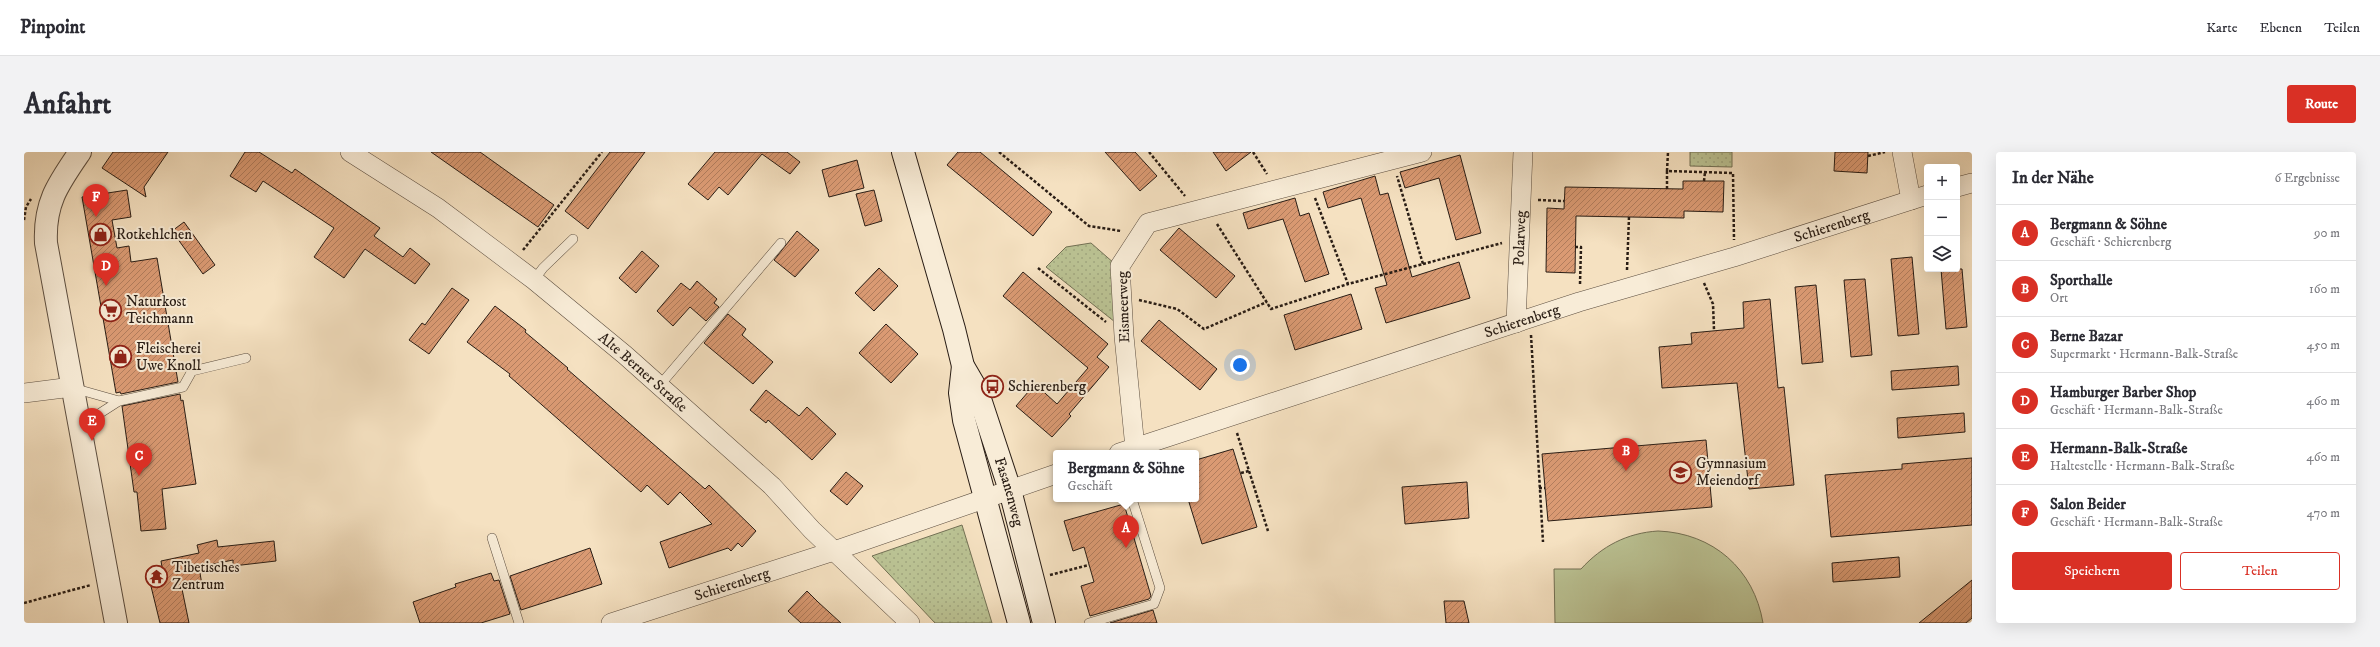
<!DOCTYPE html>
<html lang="de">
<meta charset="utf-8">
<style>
:root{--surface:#fff;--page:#f2f2f3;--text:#2b2b33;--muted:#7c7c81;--line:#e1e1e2;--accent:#d93025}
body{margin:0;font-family:"IM FELL DW Pica",serif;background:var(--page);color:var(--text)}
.controls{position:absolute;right:12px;top:12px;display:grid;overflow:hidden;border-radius:4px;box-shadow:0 4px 16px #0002}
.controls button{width:36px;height:36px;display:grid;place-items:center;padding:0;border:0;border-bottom:1px solid var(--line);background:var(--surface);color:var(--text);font:20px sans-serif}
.you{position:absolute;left:1216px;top:213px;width:14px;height:14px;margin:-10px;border:3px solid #fff;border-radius:50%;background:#1a73e8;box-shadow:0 0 0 6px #1a73e833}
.badge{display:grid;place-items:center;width:26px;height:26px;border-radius:50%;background:var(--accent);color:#fff;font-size:13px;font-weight:700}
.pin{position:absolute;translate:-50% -33px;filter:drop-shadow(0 1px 2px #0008)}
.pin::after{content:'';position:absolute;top:21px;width:14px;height:12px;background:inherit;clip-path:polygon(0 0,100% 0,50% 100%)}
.popup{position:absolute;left:1029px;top:298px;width:146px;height:52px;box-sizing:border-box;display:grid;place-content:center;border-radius:4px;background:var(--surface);filter:drop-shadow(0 1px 3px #0005);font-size:13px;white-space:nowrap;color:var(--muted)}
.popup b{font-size:15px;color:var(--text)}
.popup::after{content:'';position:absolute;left:50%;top:100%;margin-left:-8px;border:8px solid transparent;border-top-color:var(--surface)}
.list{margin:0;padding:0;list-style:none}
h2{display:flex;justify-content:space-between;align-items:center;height:52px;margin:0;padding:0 16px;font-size:17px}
h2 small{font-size:13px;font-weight:400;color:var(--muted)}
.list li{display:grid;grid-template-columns:26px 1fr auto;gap:12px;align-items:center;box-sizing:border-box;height:56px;padding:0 16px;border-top:1px solid var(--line)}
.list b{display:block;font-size:15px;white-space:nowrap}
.list p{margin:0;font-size:13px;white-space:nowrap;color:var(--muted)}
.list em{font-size:13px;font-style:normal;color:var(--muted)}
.actions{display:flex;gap:8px;padding:12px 16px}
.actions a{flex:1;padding:9px 0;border:1px solid var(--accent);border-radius:4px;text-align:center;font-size:14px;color:var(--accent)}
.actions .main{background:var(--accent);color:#fff}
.icon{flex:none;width:22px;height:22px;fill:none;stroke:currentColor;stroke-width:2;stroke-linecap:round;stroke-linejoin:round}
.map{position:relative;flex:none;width:1948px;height:471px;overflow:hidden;border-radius:4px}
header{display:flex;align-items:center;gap:24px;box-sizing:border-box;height:56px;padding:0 20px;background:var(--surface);border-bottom:1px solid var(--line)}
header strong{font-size:19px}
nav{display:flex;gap:22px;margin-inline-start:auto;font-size:14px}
.intro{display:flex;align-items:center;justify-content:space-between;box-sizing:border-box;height:96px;padding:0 24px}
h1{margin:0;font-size:28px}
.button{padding:10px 18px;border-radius:4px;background:var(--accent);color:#fff;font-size:14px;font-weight:700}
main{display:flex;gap:24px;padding:0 24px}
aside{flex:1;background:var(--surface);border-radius:4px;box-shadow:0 4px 16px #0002}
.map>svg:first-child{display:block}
</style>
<header>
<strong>Pinpoint</strong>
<nav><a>Karte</a><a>Ebenen</a><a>Teilen</a></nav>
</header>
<div class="intro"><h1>Anfahrt</h1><a class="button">Route</a></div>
<main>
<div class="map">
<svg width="1948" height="471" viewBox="0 0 1948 471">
<defs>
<pattern id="park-dots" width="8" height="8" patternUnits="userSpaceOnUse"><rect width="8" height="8" fill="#bbc394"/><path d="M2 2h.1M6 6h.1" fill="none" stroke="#a1a77f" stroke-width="1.8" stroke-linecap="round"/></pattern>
<pattern id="building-hatch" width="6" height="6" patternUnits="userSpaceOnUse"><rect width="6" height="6" fill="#da9a73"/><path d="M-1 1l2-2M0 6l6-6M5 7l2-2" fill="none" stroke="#b17d5d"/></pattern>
</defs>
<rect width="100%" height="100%" fill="#f5e1c1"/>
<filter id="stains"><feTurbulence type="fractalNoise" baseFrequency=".005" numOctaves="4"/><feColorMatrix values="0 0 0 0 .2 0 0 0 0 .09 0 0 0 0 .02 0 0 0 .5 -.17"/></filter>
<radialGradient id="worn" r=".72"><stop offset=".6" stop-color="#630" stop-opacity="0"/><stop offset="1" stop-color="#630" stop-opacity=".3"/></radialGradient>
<g fill="url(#park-dots)" stroke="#727054">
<path d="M 1666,0 L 1708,0 L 1708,15 L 1666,14 Z"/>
<path d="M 1067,91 L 1091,112 L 1091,170 L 1022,115 L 1042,95 Z"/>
<path d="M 938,373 L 968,471 L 911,471 L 848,404 Z"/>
</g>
<path fill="#bbc394" stroke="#727054" d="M 1634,379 C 1689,381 1730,417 1739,471 L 1531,471 L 1530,417 L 1557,417 C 1578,394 1603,381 1634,379 Z"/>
<g fill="url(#building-hatch)" stroke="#291d15">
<path d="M 89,0 L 144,0 L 120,35 L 122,45 L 78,16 Z"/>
<path d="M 221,0 L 235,0 L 268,21 L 271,17 L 356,76 L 350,84 L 379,105 L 386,96 L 406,112 L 391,132 L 341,97 L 320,126 L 290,105 L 310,76 L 239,29 L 232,40 L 206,24 Z"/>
<path d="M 407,0 L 456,0 L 530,53 L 514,75 Z"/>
<path d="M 586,0 L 621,0 L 564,77 L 541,59 Z"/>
<path d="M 691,0 L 763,0 L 776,10 L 766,22 L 738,2 L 704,43 L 695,35 L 684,48 L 664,32 Z"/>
<path d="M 934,0 L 956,0 L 1028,60 L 1009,84 L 923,13 Z"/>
<path d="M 1081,0 L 1111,0 L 1133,24 L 1116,39 Z"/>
<path d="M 1189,0 L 1227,0 L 1202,19 Z"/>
<path d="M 1811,0 L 1844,0 L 1843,21 L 1810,19 Z"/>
<path d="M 1436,3 L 1457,81 L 1432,88 L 1415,26 L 1381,36 L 1376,20 Z"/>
<path d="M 833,8 L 840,36 L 805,45 L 798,18 Z"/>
<path d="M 1351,24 L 1356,43 L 1364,41 L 1388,125 L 1435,110 L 1446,146 L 1362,171 L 1351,136 L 1363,133 L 1337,46 L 1304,56 L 1299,40 Z"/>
<path d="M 1659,29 L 1700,29 L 1699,60 L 1660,59 L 1660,66 L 1552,64 L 1551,121 L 1522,120 L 1523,56 L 1540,57 L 1541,35 L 1659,37 Z"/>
<path d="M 103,38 L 107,65 L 88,68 L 93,96 L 105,94 L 107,110 L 133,106 L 154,230 L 97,242 L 96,240 L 92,241 L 58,45 Z"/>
<path d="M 850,38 L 858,69 L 841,74 L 832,42 Z"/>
<path d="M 1271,46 L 1276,64 L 1285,61 L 1305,122 L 1281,130 L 1259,67 L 1224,77 L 1219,61 Z"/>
<path d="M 160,70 L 191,113 L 179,122 L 148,79 Z"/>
<path d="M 1155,76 L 1211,124 L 1192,146 L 1136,98 Z"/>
<path d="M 773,79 L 795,98 L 771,125 L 750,108 Z"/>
<path d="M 618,99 L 635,114 L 612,141 L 595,126 Z"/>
<path d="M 1888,105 L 1895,182 L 1874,184 L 1867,107 Z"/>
<path d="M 855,116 L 874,134 L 850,159 L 831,141 Z"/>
<path d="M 1917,117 L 1938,117 L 1943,175 L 1922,177 Z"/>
<path d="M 999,120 L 1084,192 L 1073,205 L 1085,215 L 1045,262 L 1047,264 L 1028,285 L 992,254 L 1011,232 L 1033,252 L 1064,216 L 979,144 Z"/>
<path d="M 1841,127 L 1848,203 L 1827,205 L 1820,128 Z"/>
<path d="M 673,129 L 693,147 L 690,151 L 695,155 L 682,169 L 666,155 L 649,174 L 633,159 L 657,131 L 666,138 Z"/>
<path d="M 1792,133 L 1799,210 L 1778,212 L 1771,135 Z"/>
<path d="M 428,136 L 445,148 L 405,202 L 385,188 L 398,171 L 401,173 Z"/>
<path d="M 1327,142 L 1338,177 L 1271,198 L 1260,163 Z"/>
<path d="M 1746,147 L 1754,236 L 1760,235 L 1770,333 L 1725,337 L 1713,231 L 1638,236 L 1635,195 L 1668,192 L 1667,181 L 1720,176 L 1719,150 Z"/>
<path d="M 471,154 L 502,178 L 501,180 L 544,216 L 543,217 L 681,337 L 685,333 L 732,379 L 718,395 L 714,391 L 707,399 L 704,396 L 645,416 L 636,390 L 688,372 L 656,340 L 644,353 L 623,333 L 617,340 L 485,224 L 486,222 L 443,190 Z"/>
<path d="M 704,162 L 722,177 L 718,183 L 749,210 L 729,232 L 680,191 Z"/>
<path d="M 1135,168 L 1193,217 L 1176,238 L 1117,189 Z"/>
<path d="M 862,172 L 894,202 L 867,231 L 835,201 Z"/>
<path d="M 1934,214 L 1935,233 L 1868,238 L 1867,219 Z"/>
<path d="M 742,238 L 775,264 L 783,255 L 812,282 L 788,308 L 744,268 L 742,271 L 726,258 Z"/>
<path d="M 156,242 L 157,249 L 159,248 L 172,332 L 138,337 L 142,377 L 117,379 L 113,340 L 110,340 L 98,254 Z"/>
<path d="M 1940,261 L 1941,280 L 1874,286 L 1873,266 Z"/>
<path d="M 1682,288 L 1688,355 L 1524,369 L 1518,302 Z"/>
<path d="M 1209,297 L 1233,375 L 1178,392 L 1164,347 L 1172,347 L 1172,308 Z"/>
<path d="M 1948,306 L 1948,373 L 1807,385 L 1801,323 L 1878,317 L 1878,312 Z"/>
<path d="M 822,320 L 839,334 L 823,353 L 806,339 Z"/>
<path d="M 1443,330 L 1445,366 L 1381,372 L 1378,335 Z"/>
<path d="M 1100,352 L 1127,444 L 1125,447 L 1066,464 L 1057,434 L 1070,430 L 1060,395 L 1049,399 L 1040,369 Z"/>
<path d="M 193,388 L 194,395 L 250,389 L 252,409 L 209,414 L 209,408 L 175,415 L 178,433 L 158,437 L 165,471 L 136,471 L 123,418 L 138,415 L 137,409 L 175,401 L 173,393 Z"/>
<path d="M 566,396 L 578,432 L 497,458 L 486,424 Z"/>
<path d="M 1875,405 L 1876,425 L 1809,430 L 1808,411 Z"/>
<path d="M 467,421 L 470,429 L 475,428 L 486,462 L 457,471 L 396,471 L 389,450 L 432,435 L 431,432 Z"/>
<path d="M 1948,428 L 1948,466 L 1942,471 L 1895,471 Z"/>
<path d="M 783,439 L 794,450 L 817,471 L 777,471 L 764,459 Z"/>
<path d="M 1420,449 L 1440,449 L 1445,471 L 1422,471 Z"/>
<path d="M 1129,458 L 1133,471 L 1086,471 Z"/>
</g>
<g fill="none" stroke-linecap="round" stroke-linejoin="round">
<defs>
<g id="service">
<path d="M 510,128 L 519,116 L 549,87"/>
<path d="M 636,233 L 757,91"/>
<path d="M 49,236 L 95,249 L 56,274"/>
<path d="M 95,249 L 159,235 L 168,219 L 222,206"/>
<path d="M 468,386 L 495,471"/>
<path d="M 1065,471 L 1130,452 L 1136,436 L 1108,347"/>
</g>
<g id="minor">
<path id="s1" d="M 326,0 L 414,56 L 510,128 L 601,203 L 748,334 L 788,378 L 886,471"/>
<path d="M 1878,0 L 1887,48"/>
<path d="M 1933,35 L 1948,31"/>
<path id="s2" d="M 1492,171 L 1499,0"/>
<path d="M 0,241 L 48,235"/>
<path d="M 1111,296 L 1100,184 L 1096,114 L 1124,71 L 1398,0"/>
<path id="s3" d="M 1095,301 L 1555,150 L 1710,105 L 1903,43"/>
<path id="s4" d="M 587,471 L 810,399 L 1032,322"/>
</g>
<path id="tertiary" d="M 56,0 C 34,32 20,51 22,91 L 92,471"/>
<g id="secondary">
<path id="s5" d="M 879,0 L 930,177 L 939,214 L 953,238 L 986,338 L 1020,471"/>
<path d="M 939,214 L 936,241 L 940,268 L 995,471"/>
</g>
</defs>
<use href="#service" stroke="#5c4e40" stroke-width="10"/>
<use href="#minor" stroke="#5c4e40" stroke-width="20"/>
<use href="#tertiary" stroke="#5c4e40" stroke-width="24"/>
<use href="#secondary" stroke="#291d15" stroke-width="24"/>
<g stroke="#291d15" stroke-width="2.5" stroke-dasharray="3 2" stroke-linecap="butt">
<path d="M 975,0 L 1065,74 L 1097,79"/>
<path d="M 1125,0 L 1161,44"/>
<path d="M 1229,0 L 1243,22"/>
<path d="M 1844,4 L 1861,0"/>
<path d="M 1643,19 L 1644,0"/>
<path d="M 1680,29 L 1681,20"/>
<path d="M 1643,37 L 1643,19 L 1709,21 L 1710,88"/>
<path d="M 1291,46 L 1324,132 L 1399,112 L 1373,24"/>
<path d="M 1514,48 L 1540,49"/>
<path d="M 0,68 L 2,55 L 7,47"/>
<path d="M 1193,72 L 1247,157 L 1324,132"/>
<path d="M 1551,95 L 1557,95 L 1556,132"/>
<path d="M 499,98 L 578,0"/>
<path d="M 1399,112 L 1478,91"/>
<path d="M 1014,116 L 1082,170"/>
<path d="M 1603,118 L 1605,65"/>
<path d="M 1680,131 L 1689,152 L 1690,178"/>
<path d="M 1115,148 L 1153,157 L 1180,177 L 1243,150"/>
<path d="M 1507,183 L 1519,390"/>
<path d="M 1213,281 L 1244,379"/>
<path d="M 1217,321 L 1225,319"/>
<path d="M 1515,336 L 1521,336"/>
<path d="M 1026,423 L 1065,413"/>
<path d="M 0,451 L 67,433"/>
</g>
<use href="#service" stroke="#f8ecd7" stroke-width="9"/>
<use href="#minor" stroke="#f8ecd7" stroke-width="19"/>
<use href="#tertiary" stroke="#f8ecd7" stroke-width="22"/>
<use href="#secondary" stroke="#f8ecd7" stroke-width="22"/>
</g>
<defs>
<symbol id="shop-ring" viewBox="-11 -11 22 22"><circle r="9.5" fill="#f8ecd7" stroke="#8f2418" stroke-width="1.5"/><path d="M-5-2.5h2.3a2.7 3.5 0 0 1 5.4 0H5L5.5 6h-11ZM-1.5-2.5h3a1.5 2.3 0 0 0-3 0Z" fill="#8f2418"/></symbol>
<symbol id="supermarket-ring" viewBox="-11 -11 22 22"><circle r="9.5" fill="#f8ecd7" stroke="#8f2418" stroke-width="1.5"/><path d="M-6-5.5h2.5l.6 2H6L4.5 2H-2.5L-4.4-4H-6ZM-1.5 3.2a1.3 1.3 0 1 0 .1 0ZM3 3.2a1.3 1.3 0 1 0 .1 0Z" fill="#8f2418"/></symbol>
<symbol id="bus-ring" viewBox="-11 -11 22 22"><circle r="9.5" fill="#f8ecd7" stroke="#8f2418" stroke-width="1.5"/><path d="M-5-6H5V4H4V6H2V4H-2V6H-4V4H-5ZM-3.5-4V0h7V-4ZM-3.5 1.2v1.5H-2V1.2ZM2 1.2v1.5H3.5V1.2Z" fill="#8f2418"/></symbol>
<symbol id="school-ring" viewBox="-11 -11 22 22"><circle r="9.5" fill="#f8ecd7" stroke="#8f2418" stroke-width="1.5"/><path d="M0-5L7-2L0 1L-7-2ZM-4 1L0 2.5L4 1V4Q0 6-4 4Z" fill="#8f2418"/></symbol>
<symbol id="temple-ring" viewBox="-11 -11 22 22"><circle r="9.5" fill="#f8ecd7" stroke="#8f2418" stroke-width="1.5"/><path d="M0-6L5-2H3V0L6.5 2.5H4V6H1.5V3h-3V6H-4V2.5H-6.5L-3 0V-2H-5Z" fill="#8f2418"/></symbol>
</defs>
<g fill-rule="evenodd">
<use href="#shop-ring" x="64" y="70" width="25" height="25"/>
<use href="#supermarket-ring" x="74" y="146" width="25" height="25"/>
<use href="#shop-ring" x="84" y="192" width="25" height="25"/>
<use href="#bus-ring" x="956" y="222" width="25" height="25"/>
<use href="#school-ring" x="1644" y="308" width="25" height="25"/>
<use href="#temple-ring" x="120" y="412" width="25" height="25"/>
</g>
<g text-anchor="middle" stroke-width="4" stroke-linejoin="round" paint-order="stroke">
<g font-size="15" fill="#291d15" stroke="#f8ecd7">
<text dy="5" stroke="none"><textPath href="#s3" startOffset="748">Schierenberg</textPath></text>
<text dy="5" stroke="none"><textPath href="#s2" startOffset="85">Polarweg</textPath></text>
<text transform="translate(1099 155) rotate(-92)" y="5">Eismeerweg</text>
<text dy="5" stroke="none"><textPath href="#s3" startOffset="424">Schierenberg</textPath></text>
<text dy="5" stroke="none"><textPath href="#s1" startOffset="367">Alte Berner Straße</textPath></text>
<text dy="5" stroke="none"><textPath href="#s5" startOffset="357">Fasanenweg</textPath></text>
<text dy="5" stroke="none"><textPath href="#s4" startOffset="127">Schierenberg</textPath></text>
</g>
<g font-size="15" fill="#291d15" stroke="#f8ecd7" text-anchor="start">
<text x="92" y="87">Rotkehlchen</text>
<text x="102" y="154">Naturkost<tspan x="102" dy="17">Teichmann</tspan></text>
<text x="112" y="201">Fleischerei<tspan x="112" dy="17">Uwe Knoll</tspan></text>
<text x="984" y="239">Schierenberg</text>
<text x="1672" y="316">Gymnasium<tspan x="1672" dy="17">Meiendorf</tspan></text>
<text x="148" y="420">Tibetisches<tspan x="148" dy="17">Zentrum</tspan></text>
</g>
</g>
<rect width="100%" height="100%" filter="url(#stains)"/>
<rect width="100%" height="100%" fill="url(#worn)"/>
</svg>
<div class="controls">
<button>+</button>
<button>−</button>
<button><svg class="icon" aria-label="layers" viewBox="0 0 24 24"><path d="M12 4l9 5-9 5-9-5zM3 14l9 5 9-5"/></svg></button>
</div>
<div class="you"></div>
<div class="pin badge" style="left:1102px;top:396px">A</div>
<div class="popup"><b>Bergmann &amp; Söhne</b>Geschäft</div>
<div class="pin badge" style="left:1602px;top:319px">B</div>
<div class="pin badge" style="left:115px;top:324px">C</div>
<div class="pin badge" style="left:82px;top:134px">D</div>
<div class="pin badge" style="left:68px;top:289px">E</div>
<div class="pin badge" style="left:72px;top:65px">F</div>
</div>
<aside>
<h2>In der Nähe<small>6 Ergebnisse</small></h2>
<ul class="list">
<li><span class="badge">A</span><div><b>Bergmann &amp; Söhne</b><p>Geschäft · Schierenberg</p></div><em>90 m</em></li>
<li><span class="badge">B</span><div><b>Sporthalle</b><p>Ort</p></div><em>160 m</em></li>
<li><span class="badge">C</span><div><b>Berne Bazar</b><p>Supermarkt · Hermann-Balk-Straße</p></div><em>450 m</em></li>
<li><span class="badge">D</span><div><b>Hamburger Barber Shop</b><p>Geschäft · Hermann-Balk-Straße</p></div><em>460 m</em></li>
<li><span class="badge">E</span><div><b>Hermann-Balk-Straße</b><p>Haltestelle · Hermann-Balk-Straße</p></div><em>460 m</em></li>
<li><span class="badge">F</span><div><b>Salon Beider</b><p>Geschäft · Hermann-Balk-Straße</p></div><em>470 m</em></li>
</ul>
<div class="actions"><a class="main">Speichern</a><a>Teilen</a></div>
</aside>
</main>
